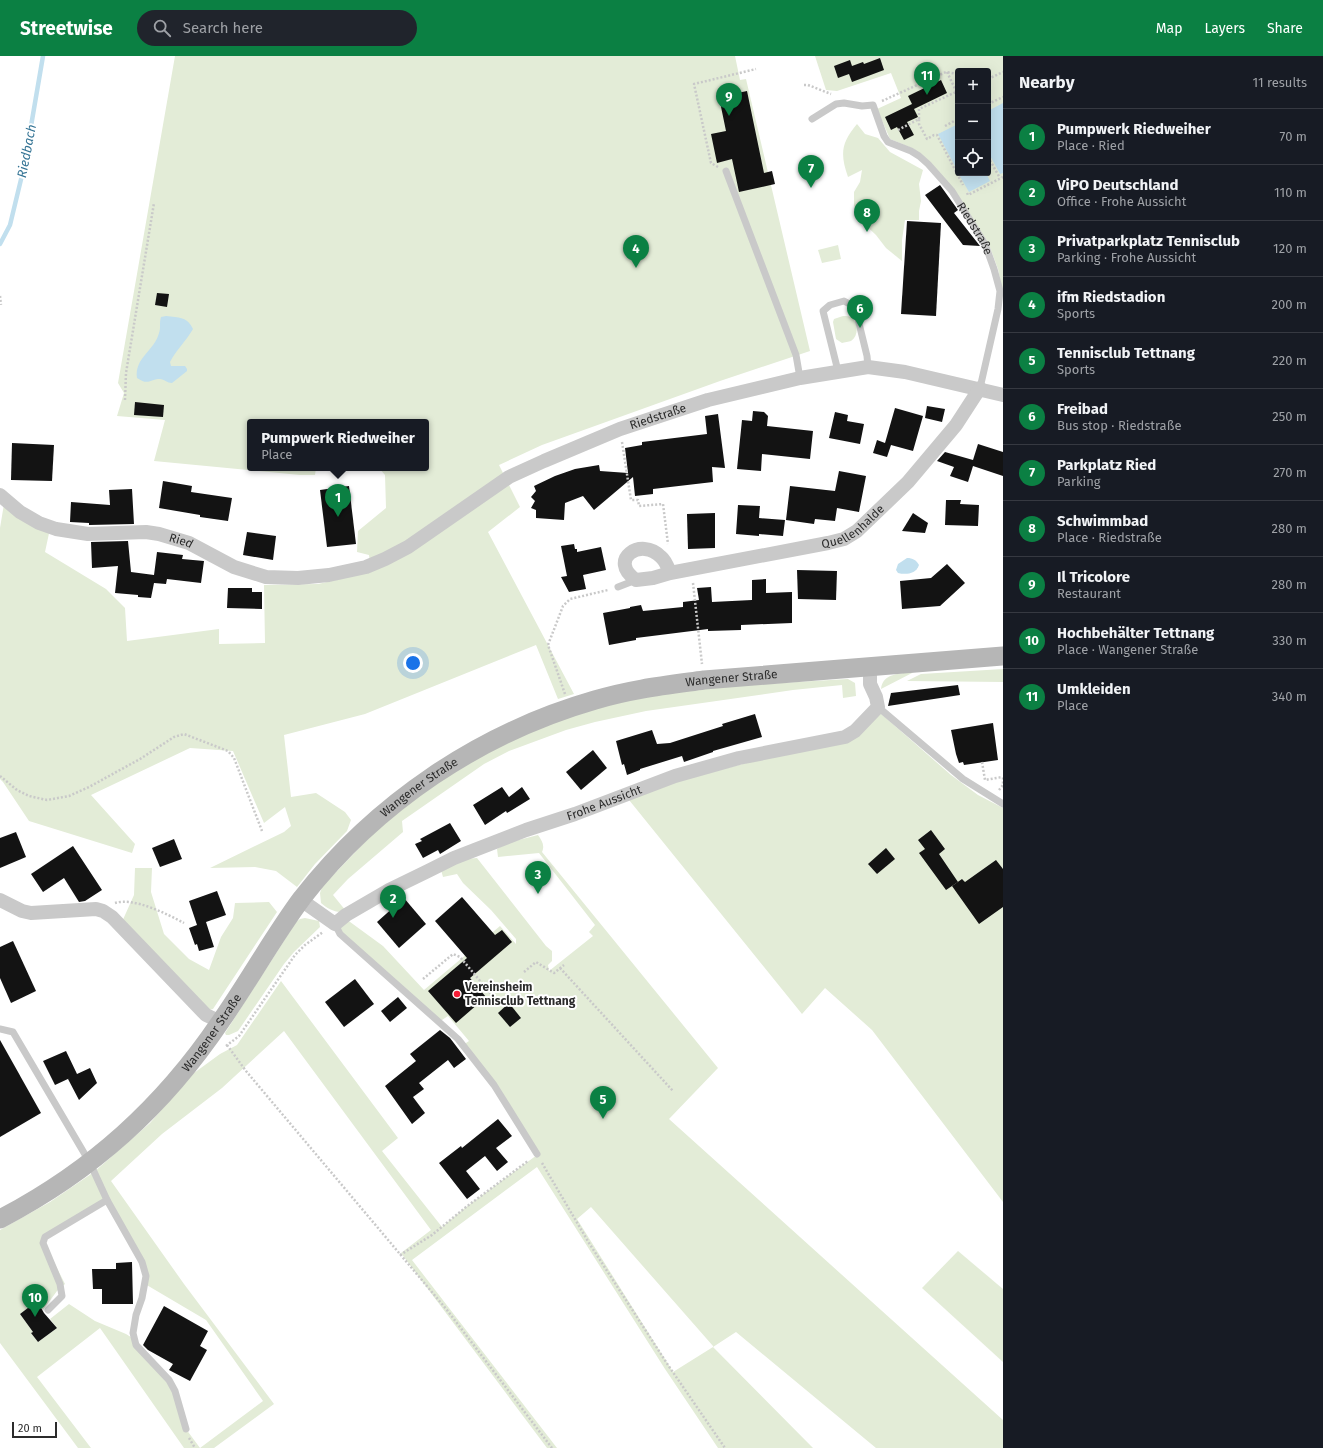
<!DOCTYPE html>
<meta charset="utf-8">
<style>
:root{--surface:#171b24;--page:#20242c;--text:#f1f3f6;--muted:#9ea1a6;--line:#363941;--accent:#0b8043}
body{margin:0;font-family:"Fira Sans",sans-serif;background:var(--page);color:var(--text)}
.controls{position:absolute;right:12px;top:12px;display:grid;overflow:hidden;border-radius:4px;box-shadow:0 4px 16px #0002}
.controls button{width:36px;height:36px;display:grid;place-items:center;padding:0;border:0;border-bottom:1px solid var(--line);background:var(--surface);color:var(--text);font:20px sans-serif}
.scale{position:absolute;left:12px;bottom:10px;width:45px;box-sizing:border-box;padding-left:4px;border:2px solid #2c2c2c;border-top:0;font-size:11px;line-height:14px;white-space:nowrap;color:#2c2c2c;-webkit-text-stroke:3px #fff;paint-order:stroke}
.you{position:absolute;left:413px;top:607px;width:14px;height:14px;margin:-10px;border:3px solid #fff;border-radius:50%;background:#1a73e8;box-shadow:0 0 0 6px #1a73e833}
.badge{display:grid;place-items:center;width:26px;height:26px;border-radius:50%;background:var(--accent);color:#fff;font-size:13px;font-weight:700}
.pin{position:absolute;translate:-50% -33px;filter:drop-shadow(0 1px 2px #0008)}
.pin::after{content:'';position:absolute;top:21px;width:14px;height:12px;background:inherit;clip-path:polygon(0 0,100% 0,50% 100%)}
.popup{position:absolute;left:247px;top:363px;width:182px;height:52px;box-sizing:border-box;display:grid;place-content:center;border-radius:4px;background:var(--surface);filter:drop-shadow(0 1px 3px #0005);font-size:13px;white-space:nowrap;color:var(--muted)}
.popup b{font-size:15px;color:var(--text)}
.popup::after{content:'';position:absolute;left:50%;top:100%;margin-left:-8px;border:8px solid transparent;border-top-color:var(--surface)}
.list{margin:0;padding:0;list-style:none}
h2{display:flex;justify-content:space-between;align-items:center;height:52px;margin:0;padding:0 16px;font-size:17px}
h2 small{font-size:13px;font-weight:400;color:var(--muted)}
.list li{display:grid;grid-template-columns:26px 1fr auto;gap:12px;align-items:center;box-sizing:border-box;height:56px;padding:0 16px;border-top:1px solid var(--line)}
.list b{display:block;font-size:15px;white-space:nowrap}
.list p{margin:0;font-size:13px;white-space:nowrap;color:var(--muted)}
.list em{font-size:13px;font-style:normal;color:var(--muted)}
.icon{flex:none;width:22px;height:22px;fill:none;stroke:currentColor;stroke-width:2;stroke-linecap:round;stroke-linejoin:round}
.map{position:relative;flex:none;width:1003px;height:1392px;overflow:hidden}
header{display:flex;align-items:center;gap:24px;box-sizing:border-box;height:56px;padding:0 20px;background:var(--accent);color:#fff}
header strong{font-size:19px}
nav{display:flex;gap:22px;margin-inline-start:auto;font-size:14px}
.search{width:280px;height:36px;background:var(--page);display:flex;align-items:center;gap:10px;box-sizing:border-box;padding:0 14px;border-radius:22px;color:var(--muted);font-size:15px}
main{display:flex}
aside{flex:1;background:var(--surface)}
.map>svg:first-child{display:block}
</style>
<header>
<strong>Streetwise</strong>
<div class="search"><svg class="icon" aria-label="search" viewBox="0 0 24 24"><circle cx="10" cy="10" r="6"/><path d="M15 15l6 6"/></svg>Search here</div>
<nav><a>Map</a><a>Layers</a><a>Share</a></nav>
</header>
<main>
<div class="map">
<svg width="1003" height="1392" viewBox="0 0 1003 1392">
<rect width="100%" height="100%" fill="#fff"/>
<g fill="#e3ecd7" fill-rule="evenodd">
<path d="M 175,0 L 735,0 L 740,24 L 746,23 L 810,295 L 720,325 L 542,389 L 499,409 L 520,451 L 488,476 L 574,638 L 558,643 L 536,589 L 365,658 L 284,679 L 291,741 L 316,737 L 345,756 L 351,764 L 347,775 L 315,808 L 297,831 L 276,815 L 255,811 L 210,812 L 284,776 L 291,770 L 285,751 L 264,767 L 233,695 L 190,692 L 91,739 L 135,788 L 132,797 L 29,765 L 3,726 L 0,723 L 0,472 L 5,442 L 51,468 L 45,496 L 106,533 L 125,552 L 127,585 L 219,573 L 219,588 L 265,587 L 264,529 L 318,528 L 371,516 L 369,499 L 357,496 L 358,475 L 386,452 L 385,419 L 379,412 L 426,412 L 426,366 L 250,366 L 250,412 L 316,412 L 315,419 L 300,419 L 154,405 L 165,364 L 117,360 L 124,337 L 118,327 Z"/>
<path d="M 815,0 L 1003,0 L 1003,245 L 1002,234 L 998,213 L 988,186 L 931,107 L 914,93 L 890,83 L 877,53 L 901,42 L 891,17 L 837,35 L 826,34 ZM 958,15 L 988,15 L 988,117 L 958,117 Z"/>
<path d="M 857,68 L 865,78 L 878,82 L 890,96 L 923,114 L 919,128 L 921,145 L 919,155 L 919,164 L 905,164 L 902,184 L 902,205 L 886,192 L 876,179 L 859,163 L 854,150 L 854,136 L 860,126 L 862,114 L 848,121 C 840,98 841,87 857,68 Z"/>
<path d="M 838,189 L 841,203 L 822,207 L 818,194 Z"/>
<path d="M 843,260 C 846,260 849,260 852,262 C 858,267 859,280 851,285 C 849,286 844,286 842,287 L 836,283 L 833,266 L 834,263 Z"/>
<path d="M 1003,613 L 1003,626 L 907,625 L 921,618 Z"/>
<path d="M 914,616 L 881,633 C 883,616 901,618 914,616 Z"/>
<path d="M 848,623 L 855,627 L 856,640 L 843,642 L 842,629 L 793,634 L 646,655 L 595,666 L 566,674 L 509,695 L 484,708 L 402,765 L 403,776 L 348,823 L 333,839 L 346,855 C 337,858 328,853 321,847 L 320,837 L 322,831 C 338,814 354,797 370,781 C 436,719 529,667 617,647 C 693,630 771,628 848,623 Z"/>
<path d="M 879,656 L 951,719 L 978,739 L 1003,752 L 1003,1146 L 872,974 L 825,932 L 802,958 L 625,739 L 845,681 Z"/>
<path d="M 538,779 C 542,785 545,789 542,796 L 718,1012 L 669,1063 L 1003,1364 L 1003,1392 L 876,1392 L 736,1276 L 713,1291 L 813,1392 L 718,1392 L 665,1313 L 537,1111 L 412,1204 L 557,1392 L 547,1392 L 401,1197 L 431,1174 L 284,975 L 222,1032 L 162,1078 L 111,1125 L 184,1228 L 274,1348 L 214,1392 L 200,1392 L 263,1345 L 206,1264 L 145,1228 L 146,1220 L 107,1144 L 45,1181 L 43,1187 L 55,1208 L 65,1228 L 57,1235 L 43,1254 L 37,1246 L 20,1258 L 33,1276 L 31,1277 L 38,1286 L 57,1272 L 50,1263 L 69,1248 L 95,1265 L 126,1278 L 134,1283 L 169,1324 L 186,1373 L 200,1392 L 184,1392 L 100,1272 L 37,1321 L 91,1392 L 78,1392 L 0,1287 L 0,1174 L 50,1146 L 94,1116 L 150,1067 L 194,1017 L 220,998 L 237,989 L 281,925 L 398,1082 L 382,1095 L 442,1171 L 466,1151 L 537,1099 L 494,1030 L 463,989 L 469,985 L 448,960 L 439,966 L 336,871 L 346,863 L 383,890 L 424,934 L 500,870 L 516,888 L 516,883 L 491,854 L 463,827 L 457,818 L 443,821 L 441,814 L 465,803 L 477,802 L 546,890 L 552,895 L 552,905 L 548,909 L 549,915 L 593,880 L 589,876 L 595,869 L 539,797 L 498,801 L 497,793 L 507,787 ZM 591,1151 L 713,1290 L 713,1291 L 673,1316 L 577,1163 Z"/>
<path d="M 135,812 L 152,812 L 151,836 L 164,878 L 189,903 L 209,914 L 221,881 L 233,862 L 235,847 L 269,846 L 277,856 L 213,953 L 209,954 L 121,868 L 134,839 Z"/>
<path d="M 305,862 L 319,865 L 320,871 L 294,896 L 284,908 L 238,975 L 229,979 L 226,979 L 225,977 L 296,866 L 300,863 Z"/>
<path d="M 958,1195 L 1003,1233 L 1003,1306 L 922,1232 Z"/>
</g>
<g fill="#c1dfee">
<path d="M 1003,47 L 1003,117 L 1000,118 L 988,96 L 988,55 Z"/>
<path d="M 958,68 L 958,116 L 938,78 Z"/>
<path d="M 958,117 L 986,117 L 990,125 L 969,136 Z"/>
<path d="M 166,260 C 179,262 187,260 193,273 C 186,285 177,293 170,306 L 171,310 L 185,310 L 187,313 L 187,315 L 172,327 C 167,327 164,323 160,323 C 149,323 149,330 137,322 C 134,302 155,294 159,277 C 161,272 159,267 161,261 Z"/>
<path d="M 907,502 C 913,502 916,504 919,509 C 916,518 906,519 898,517 L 896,514 L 898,508 Z"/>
</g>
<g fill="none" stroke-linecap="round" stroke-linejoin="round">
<path stroke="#c1dfee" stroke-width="4.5" d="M 0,188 L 10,169 L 24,111 L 43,0"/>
</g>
<g fill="#131313">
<path d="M 880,2 L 884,14 L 852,26 L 849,18 L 838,22 L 834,10 L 850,4 L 852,10 L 863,6 L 864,8 Z"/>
<path d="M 941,24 L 947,37 L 914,53 L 918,61 L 907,66 L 914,79 L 904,84 L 897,71 L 891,74 L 885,61 L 912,48 L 908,40 Z"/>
<path d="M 747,35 L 764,117 L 772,115 L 775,128 L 739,136 L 732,103 L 717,107 L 711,78 L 726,75 L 719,41 Z"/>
<path d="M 940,129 L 958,154 L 954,157 L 980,190 L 963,189 L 925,139 Z"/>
<path d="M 907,165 L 941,167 L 936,260 L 901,258 Z"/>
<path d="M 157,237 L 169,238 L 167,251 L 155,249 Z"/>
<path d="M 135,346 L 164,349 L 163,361 L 134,359 Z"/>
<path d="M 927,350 L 945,353 L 942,366 L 925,362 Z"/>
<path d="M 895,352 L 923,360 L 913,395 L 891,389 L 887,401 L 873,397 L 877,384 L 885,387 Z"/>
<path d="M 753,355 L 764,356 L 768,360 L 767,370 L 813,375 L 810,403 L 762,398 L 761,415 L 737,413 L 742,364 L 752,365 Z"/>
<path d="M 835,356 L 848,359 L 847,365 L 864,368 L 860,388 L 829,382 Z"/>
<path d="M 718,358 L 725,412 L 712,411 L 713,426 L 653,433 L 653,438 L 635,440 L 633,421 L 594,454 L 583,440 L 565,447 L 564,464 L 536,462 L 536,454 L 531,452 L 535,445 L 531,441 L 536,435 L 534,430 L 555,420 L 575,413 L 599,409 L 600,415 L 628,417 L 625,392 L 642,389 L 642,386 L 707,378 L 705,360 Z"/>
<path d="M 12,387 L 54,389 L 52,425 L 11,424 Z"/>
<path d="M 978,388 L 1003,396 L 1003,420 L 973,410 L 968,426 L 950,420 L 954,411 L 937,405 L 945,396 L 973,404 Z"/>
<path d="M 839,415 L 866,420 L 859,456 L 837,452 L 835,465 L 815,463 L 814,468 L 786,464 L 790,430 L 835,435 Z"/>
<path d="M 163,425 L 192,430 L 191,436 L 232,442 L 228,465 L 200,461 L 200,459 L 159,452 Z"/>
<path d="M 349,430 L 356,488 L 327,491 L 320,434 Z"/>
<path d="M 132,433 L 134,468 L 89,469 L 89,467 L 70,466 L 71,446 L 110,449 L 109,434 Z"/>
<path d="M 946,444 L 961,444 L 960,448 L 979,449 L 978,470 L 945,469 Z"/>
<path d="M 738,449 L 760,450 L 759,462 L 785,464 L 783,480 L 759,478 L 759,480 L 736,478 Z"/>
<path d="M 715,457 L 715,492 L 688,493 L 687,458 Z"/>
<path d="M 913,457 L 928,467 L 925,477 L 902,475 Z"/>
<path d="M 247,476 L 276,480 L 273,504 L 243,499 Z"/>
<path d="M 128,485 L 131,516 L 154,519 L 157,496 L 183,499 L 182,503 L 204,505 L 201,527 L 167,523 L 166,528 L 154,527 L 151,542 L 138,541 L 138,539 L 115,537 L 118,510 L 92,512 L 91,486 Z"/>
<path d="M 574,488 L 575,493 L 577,493 L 577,496 L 601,491 L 606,514 L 583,519 L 586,533 L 569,536 L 561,521 L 567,520 L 561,490 Z"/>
<path d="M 947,508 L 965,527 L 940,550 L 902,553 L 900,525 L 931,522 Z"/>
<path d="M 797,514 L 837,515 L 836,544 L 798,543 Z"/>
<path d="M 766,523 L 766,537 L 792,536 L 792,567 L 741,569 L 741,574 L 708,575 L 708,573 L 636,582 L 636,584 L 609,589 L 603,557 L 630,552 L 630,551 L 641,549 L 643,555 L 683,551 L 683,546 L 699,544 L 697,532 L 711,531 L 712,546 L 752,544 L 752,524 Z"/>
<path d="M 228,532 L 252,532 L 252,536 L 262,536 L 262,553 L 227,552 Z"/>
<path d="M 958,629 L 960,639 L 888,650 L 891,637 Z"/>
<path d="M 755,658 L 762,681 L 713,695 L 713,696 L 684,706 L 682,700 L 640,713 L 640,714 L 627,719 L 624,708 L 622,709 L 616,685 L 652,674 L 657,688 L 670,687 L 723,670 L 722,668 Z"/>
<path d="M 993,667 L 998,704 L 964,709 L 963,706 L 959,707 L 956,698 L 951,674 Z"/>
<path d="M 593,694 L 607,712 L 581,734 L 566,716 Z"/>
<path d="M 502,731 L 509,741 L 522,731 L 530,743 L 507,757 L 506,755 L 485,769 L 473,749 Z"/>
<path d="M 450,767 L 461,785 L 440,798 L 438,794 L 423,802 L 415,788 L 422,785 L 420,783 Z"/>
<path d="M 931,774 L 945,793 L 939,798 L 958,826 L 946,834 L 919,797 L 925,793 L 918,784 Z"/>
<path d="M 16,776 L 26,801 L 0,812 L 0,782 Z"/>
<path d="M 174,783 L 182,803 L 160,811 L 152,792 Z"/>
<path d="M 73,790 L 102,834 L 85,845 L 79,846 L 64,822 L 43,836 L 31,818 Z"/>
<path d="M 886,792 L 895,803 L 877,818 L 868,808 Z"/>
<path d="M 996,804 L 1003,813 L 1003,851 L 979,868 L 952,830 L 962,823 L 965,826 Z"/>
<path d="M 217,835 L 226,859 L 206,866 L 214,891 L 199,895 L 197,888 L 195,889 L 189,872 L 197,869 L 189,845 Z"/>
<path d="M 462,841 L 495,879 L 502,874 L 512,886 L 470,922 L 486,941 L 456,967 L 428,935 L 467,902 L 435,865 Z"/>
<path d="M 404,842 L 426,868 L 399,892 L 377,866 Z"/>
<path d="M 13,885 L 36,935 L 11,947 L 0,922 L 0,891 Z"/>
<path d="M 355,923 L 374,948 L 344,971 L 325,946 Z"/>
<path d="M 398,941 L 407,952 L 390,966 L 381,955 Z"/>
<path d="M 509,947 L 521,962 L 510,971 L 498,957 Z"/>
<path d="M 440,974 L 450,982 L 466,1003 L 454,1012 L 448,1004 L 419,1027 L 424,1033 L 413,1041 L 425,1057 L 412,1068 L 385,1030 L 416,1005 L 410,998 Z"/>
<path d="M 0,984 L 41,1057 L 0,1081 Z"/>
<path d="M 66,995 L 77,1018 L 90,1012 L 97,1027 L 79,1044 L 68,1023 L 70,1022 L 55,1029 L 43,1005 Z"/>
<path d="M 498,1063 L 512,1080 L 496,1092 L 508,1106 L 497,1115 L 485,1100 L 466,1115 L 480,1133 L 467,1143 L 439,1107 L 461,1090 L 462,1092 Z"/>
<path d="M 132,1206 L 133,1248 L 102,1248 L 102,1233 L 93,1233 L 92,1213 L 116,1213 L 116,1207 Z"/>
<path d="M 37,1245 L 44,1257 L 57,1272 L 38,1286 L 31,1277 L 33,1276 L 20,1258 Z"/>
<path d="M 164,1250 L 208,1275 L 200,1290 L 207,1294 L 190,1325 L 169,1314 L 173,1308 L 148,1294 L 143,1289 Z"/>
</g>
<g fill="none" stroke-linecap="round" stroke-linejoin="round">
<g stroke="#c9c9c9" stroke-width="2.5" stroke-dasharray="2 2" stroke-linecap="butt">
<path d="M 947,16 L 958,39"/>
<path d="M 988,23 L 1003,16"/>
<path d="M 804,29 L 808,29 L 831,38"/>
<path d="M 882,45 L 946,16 L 958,18"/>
<path d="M 988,48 L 1003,41"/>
<path d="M 919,63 L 919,53 L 956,36"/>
<path d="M 945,70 L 958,63"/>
<path d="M 898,74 L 919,63 L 919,68 L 927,83 L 934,79 L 937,79 L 963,129"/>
<path d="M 988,101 L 1000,122"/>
<path d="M 718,111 L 711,107 L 694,28 L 756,13"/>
<path d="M 967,137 L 968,139 L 1003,121"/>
<path d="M 0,240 L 1,249"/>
<path d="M 125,344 L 126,317 L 154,147"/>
<path d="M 622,386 L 631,444 L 638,444 L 639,450 L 663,448 L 668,488"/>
<path d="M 693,527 L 702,608"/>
<path d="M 565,638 L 548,589 L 563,550 L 570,543 L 608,534"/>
<path d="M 982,706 L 985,724 L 1002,721"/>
<path d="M 0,720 L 17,734 L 29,740 L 47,744 L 69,740 L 89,731 L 140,703 L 174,681 L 184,678 L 228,695 L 234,702 L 262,775"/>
<path d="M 999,734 L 1003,729 L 1003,721"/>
<path d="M 115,847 C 134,841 167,858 184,867"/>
<path d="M 560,912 L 673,1035"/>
<path d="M 524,916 L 536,906 L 554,917 L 564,909"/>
<path d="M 423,923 L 453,898 L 460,901 L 492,939"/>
<path d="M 227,989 L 246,1015 L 447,1254 L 552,1392"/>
<path d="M 226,990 L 239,980 L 295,899 L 305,889 L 323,876"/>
<path d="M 542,1107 L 589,1187 L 668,1309 L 725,1392"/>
<path d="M 400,1199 L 432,1179 L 466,1151 L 528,1105"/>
<path d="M 189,1382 L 195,1392"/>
</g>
<g stroke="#c9c9c9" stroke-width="7">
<path id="s1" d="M 812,63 L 836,48 L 844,47 L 862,50 L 873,49 L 884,80 L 888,86 L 911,95 L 919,100 L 928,108 L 952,135 L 985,188 L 994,213 L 1000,235 L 998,253 L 980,332"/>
<path d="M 726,115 L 796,299 L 800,322"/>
<path d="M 838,315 L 823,255 L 830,249 L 844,245 L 855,251 L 867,300 L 868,311"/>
<path d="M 618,531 L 636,524"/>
<path d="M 878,651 L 963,723 L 1003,748"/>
<path d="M 335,868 L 340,878 L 458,983 L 494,1029 L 537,1098"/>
<path d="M 0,973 L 13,976 L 90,1107 L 107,1144 L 142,1206 L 146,1220 L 142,1242 L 136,1259 L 133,1277 L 136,1289 L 169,1324 L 175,1335 L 186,1373"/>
<path d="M 48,1254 L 62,1240 L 60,1228 L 43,1187 L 45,1181 L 107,1144"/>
</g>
<g stroke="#c9c9c9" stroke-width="14">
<path id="s2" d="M 0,439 L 20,456 L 39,467 L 56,473 L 88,478 L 146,476 L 159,478 L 189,487 L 234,511 L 266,521 L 298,522 L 329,519 L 366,511 L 385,503 L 408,491 L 509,421 L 544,405 L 620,373 L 708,344 L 800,322 L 868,311 L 905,316 L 1003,339"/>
<path id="s3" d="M 670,517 L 653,522 L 636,524 C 607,504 641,480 661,501 C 666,505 668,512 670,517 L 828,487 L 844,483 L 857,475 L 908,426 L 956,369 L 980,332"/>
<path d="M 0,844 L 22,855 L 31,857 L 96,853 L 103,855 L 112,861 L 206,959 L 221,966"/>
<path id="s4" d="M 301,844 L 335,868 L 346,859 L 389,834 L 428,815 L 454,802 L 526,774 L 575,758 L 675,720 L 739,702 L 845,681 L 855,675 L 878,651 L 876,641 L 870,628 L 870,611"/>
</g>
<path stroke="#b6b6b6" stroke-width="19" id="s5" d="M 0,1163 C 92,1115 163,1051 221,965 C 249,925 273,881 302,842 C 376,747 480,677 595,644 C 631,633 668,629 704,624 L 1003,600"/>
</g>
<circle fill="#f51c36" stroke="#fff" stroke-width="1.5" cx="457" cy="938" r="4"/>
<g text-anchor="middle" stroke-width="4" stroke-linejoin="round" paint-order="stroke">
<g font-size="12" fill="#2c2c2c" stroke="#fff">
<text dy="4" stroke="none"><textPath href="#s1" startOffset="232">Riedstraße</textPath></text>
<text dy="4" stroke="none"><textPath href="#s2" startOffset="717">Riedstraße</textPath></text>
<text dy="4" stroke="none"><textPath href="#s3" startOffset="311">Quellenhalde</textPath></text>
<text dy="4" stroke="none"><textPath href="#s2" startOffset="193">Ried</textPath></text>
<text dy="4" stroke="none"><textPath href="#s5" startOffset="945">Wangener Straße</textPath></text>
<text dy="4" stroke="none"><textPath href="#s5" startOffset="609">Wangener Straße</textPath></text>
<text dy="4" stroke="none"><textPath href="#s4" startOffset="338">Frohe Aussicht</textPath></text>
<text dy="4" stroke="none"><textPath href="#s5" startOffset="285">Wangener Straße</textPath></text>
</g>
<g font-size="12" font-weight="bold" fill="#2c2c2c" stroke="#fff" text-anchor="start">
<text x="465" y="935">Vereinsheim<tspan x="465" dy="14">Tennisclub Tettnang</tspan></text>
</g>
<g font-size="13" font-style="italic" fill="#337394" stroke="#fff">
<text transform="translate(26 95) rotate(-79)" y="5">Riedbach</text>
</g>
</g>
</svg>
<div class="controls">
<button>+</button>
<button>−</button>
<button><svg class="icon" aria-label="locate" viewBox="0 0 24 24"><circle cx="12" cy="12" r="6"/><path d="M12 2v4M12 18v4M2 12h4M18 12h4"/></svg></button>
</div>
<div class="scale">20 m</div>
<div class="you"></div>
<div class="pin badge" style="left:338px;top:461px">1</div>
<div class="popup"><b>Pumpwerk Riedweiher</b>Place</div>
<div class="pin badge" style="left:393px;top:862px">2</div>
<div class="pin badge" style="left:538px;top:838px">3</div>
<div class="pin badge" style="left:636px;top:212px">4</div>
<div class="pin badge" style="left:603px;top:1063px">5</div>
<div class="pin badge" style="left:860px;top:272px">6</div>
<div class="pin badge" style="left:811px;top:132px">7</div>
<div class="pin badge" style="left:867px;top:176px">8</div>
<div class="pin badge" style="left:729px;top:60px">9</div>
<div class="pin badge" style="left:35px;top:1261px">10</div>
<div class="pin badge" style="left:927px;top:39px">11</div>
</div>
<aside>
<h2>Nearby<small>11 results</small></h2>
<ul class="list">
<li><span class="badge">1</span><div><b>Pumpwerk Riedweiher</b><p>Place · Ried</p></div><em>70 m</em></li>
<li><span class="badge">2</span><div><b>ViPO Deutschland</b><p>Office · Frohe Aussicht</p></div><em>110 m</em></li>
<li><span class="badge">3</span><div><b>Privatparkplatz Tennisclub</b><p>Parking · Frohe Aussicht</p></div><em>120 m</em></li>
<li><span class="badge">4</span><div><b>ifm Riedstadion</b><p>Sports</p></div><em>200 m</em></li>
<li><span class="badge">5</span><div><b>Tennisclub Tettnang</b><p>Sports</p></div><em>220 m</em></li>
<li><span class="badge">6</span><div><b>Freibad</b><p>Bus stop · Riedstraße</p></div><em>250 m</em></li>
<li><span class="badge">7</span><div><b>Parkplatz Ried</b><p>Parking</p></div><em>270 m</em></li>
<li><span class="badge">8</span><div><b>Schwimmbad</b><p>Place · Riedstraße</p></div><em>280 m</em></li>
<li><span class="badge">9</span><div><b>Il Tricolore</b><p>Restaurant</p></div><em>280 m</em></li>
<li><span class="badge">10</span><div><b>Hochbehälter Tettnang</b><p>Place · Wangener Straße</p></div><em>330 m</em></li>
<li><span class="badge">11</span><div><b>Umkleiden</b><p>Place</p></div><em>340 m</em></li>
</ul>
</aside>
</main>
